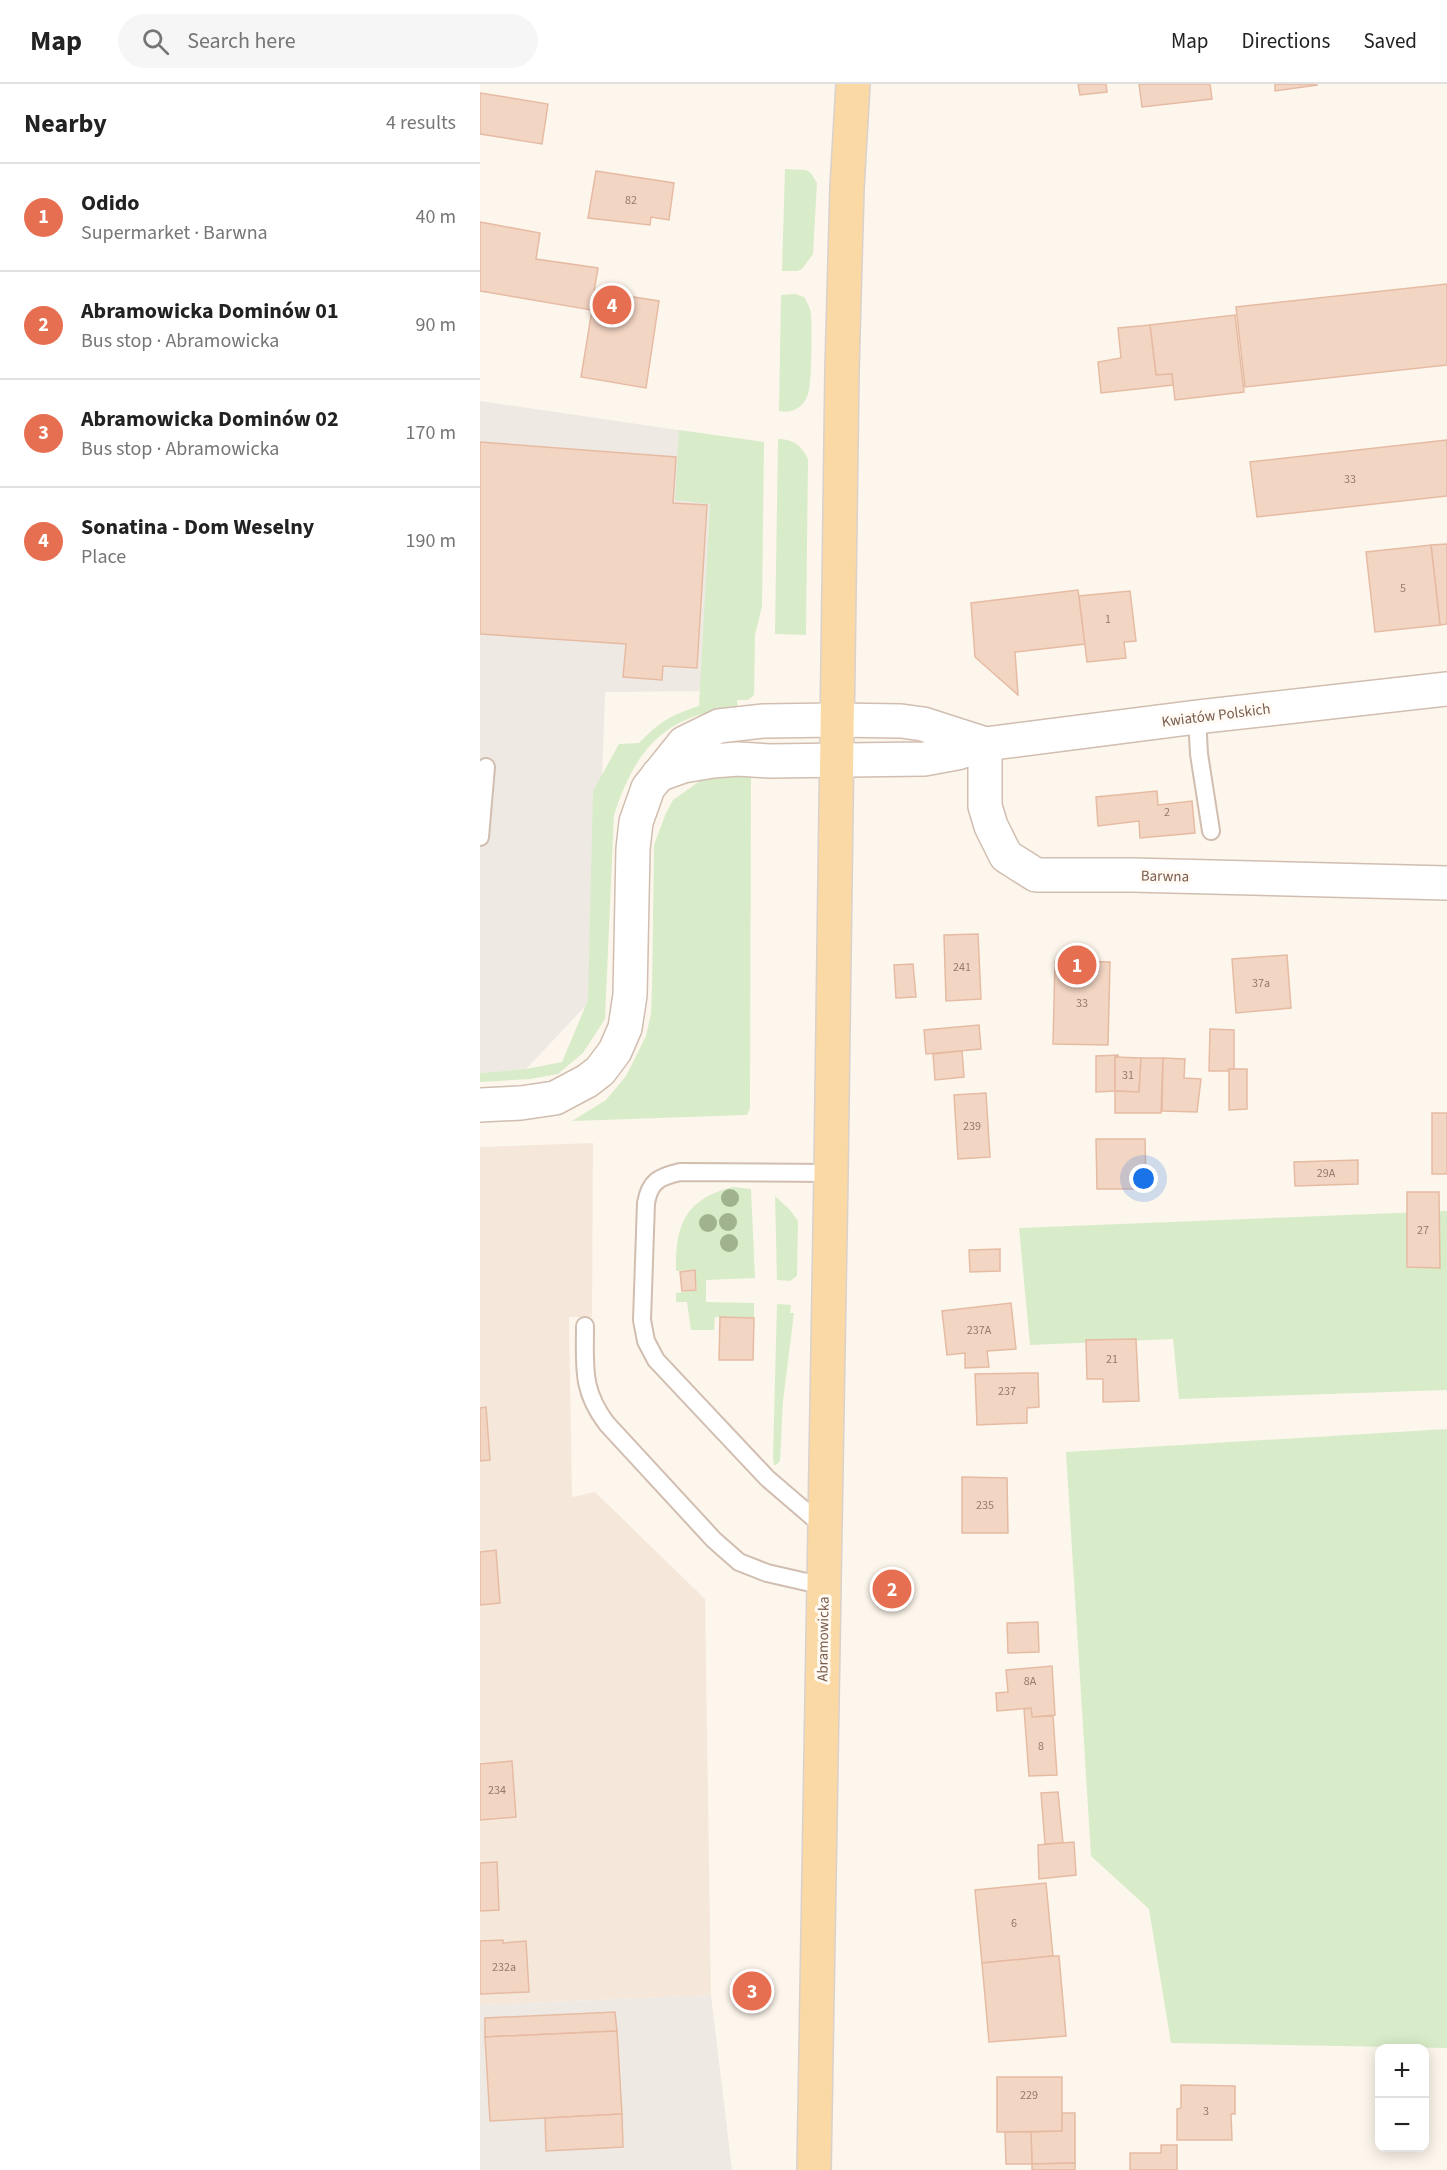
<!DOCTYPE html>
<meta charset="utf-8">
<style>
:root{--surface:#fff;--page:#f6f6f6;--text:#222;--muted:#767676;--line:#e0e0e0;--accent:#e76f51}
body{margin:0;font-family:"Source Sans 3",sans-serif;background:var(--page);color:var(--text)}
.controls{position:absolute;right:18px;bottom:18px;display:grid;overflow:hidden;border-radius:12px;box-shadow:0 3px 15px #0003}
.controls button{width:54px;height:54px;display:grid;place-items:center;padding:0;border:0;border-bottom:2px solid var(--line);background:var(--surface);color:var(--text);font:30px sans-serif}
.you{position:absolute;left:664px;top:1095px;width:21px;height:21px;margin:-15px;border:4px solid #fff;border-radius:50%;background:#1a73e8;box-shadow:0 0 0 9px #1a73e833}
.badge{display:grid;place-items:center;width:39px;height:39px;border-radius:50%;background:var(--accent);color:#fff;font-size:20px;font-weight:700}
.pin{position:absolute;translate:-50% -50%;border:3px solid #fff;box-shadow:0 2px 6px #0006}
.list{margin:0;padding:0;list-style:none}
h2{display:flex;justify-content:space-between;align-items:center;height:78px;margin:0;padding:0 24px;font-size:26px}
h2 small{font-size:20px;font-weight:400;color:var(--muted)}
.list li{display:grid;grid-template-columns:39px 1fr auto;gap:18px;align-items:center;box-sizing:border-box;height:108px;padding:0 24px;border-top:2px solid var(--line)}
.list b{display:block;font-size:22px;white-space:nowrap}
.list p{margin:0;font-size:20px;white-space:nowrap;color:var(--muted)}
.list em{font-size:20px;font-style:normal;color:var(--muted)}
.icon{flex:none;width:33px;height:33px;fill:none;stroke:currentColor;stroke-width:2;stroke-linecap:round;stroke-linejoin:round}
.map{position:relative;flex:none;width:967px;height:2086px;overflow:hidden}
header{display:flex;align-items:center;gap:36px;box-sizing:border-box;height:84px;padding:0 30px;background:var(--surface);border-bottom:2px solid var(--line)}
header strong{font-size:28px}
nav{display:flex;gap:33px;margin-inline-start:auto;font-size:21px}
.search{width:420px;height:54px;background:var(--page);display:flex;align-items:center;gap:15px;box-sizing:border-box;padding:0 21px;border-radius:33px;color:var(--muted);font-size:22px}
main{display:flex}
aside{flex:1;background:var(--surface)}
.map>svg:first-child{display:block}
</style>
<header>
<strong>Map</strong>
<div class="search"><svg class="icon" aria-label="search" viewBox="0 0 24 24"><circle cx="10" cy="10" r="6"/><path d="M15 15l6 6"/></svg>Search here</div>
<nav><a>Map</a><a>Directions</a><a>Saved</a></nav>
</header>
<main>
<aside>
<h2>Nearby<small>4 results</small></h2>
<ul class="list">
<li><span class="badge">1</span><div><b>Odido</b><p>Supermarket · Barwna</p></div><em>40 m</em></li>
<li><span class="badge">2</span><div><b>Abramowicka Dominów 01</b><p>Bus stop · Abramowicka</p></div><em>90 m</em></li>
<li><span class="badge">3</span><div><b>Abramowicka Dominów 02</b><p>Bus stop · Abramowicka</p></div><em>170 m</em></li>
<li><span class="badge">4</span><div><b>Sonatina - Dom Weselny</b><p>Place</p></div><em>190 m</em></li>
</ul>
</aside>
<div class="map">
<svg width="967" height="2086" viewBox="0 0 967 2086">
<rect width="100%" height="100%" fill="#fdf6ec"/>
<path fill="#f5e8da" d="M 113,1059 L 112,1233 L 89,1233 L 92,1413 L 115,1408 L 225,1515 L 231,1911 L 0,1921 L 0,1063 Z"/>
<g fill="#efe9e4">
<path d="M 0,317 L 273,357 L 251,607 L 125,608 L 115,912 L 46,985 L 0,989 Z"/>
<path d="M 231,1911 L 252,2086 L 0,2086 L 0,1921 Z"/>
</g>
<g fill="#d8ecc9">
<path d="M 305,85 L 325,86 L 330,88 L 337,99 L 333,170 L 322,185 L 317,187 L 302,187 Z"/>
<path d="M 315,210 L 324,213 C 328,219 330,224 331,230 C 332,244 332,300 328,310 C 324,323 312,330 299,327 L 301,211 Z"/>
<path d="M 199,346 L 284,358 L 282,522 L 275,551 L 274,611 L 268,616 L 257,616 L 258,626 C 249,627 238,626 230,628 C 173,641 151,680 134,731 L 125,935 L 103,969 L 78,990 L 50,995 L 0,998 L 0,989 L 46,985 L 82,978 L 108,916 L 113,707 L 139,660 L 159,659 C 181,637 189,632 219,622 L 230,420 L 195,416 Z"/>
<path d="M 298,355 C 313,355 321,361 328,375 L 326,551 L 295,550 Z"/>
<path d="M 271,688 L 270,1024 L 267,1031 L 92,1037 L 126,1016 L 146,992 L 166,952 L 171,930 L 172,905 L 174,761 L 186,729 L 193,716 L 220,697 L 236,691 Z"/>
<path d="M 253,1103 L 271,1105 L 275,1194 L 226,1196 L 226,1218 L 274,1219 L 274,1233 L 235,1233 L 234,1246 L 211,1246 L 207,1218 L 196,1218 L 196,1209 L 217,1206 L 215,1186 L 196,1187 C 195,1141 205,1115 253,1103 Z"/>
<path d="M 295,1112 L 310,1126 L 318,1137 L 317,1192 L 310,1197 L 297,1196 Z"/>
<path d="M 967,1127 L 967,1306 L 699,1315 L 693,1255 L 550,1261 L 539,1144 Z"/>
<path d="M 297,1220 L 311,1221 L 310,1229 L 314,1229 L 303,1317 L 300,1377 L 296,1381 L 294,1381 L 293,1373 Z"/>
<path d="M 967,1345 L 967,1964 L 691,1959 L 669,1825 L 611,1772 L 586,1368 Z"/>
</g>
<g fill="#f3d5c3" stroke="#e6bba3" stroke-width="1.5">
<path d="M 598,0 L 626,0 L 627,8 L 600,11 Z"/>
<path d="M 659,0 L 730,0 L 732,15 L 662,23 Z"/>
<path d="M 795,0 L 837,0 L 837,1 L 795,7 Z"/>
<path d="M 0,9 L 68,20 L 62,60 L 0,50 Z"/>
<path d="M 116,87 L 194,99 L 189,136 L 171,133 L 170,141 L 108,134 Z"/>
<path d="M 0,138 L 60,149 L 56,175 L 118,184 L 114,207 L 179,217 L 166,304 L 101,293 L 112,226 L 0,207 Z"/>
<path d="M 967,200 L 967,281 L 765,303 L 756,223 Z"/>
<path d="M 755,231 L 764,308 L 695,316 L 692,290 L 676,291 L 670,241 Z"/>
<path d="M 670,241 L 676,291 L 692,290 L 693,301 L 621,309 L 618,278 L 641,274 L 638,244 Z"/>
<path d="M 967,356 L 967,412 L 777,433 L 770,378 Z"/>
<path d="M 0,358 L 196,373 L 193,419 L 227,421 L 217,584 L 183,582 L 182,596 L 143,593 L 146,560 L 0,550 Z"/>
<path d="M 967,460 L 967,540 L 960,541 L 951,461 Z"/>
<path d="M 951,461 L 960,541 L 895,548 L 886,468 Z"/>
<path d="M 598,506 L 605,560 L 535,568 L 538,611 L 495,573 L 491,519 Z"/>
<path d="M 650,507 L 656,557 L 644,558 L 646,574 L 607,578 L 599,512 Z"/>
<path d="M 677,707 L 678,721 L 712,717 L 715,749 L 660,754 L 659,737 L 618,742 L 616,713 Z"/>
<path d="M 498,850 L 501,915 L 466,917 L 464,851 Z"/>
<path d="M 807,871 L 811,924 L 756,929 L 752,875 Z"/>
<path d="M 575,877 L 630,878 L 628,961 L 573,960 Z"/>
<path d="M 433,880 L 436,913 L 416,914 L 414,881 Z"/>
<path d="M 499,941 L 501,965 L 446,970 L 444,946 Z"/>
<path d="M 730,945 L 754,946 L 754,985 L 749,985 L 749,987 L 729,987 Z"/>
<path d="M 482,967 L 484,993 L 455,996 L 453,970 Z"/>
<path d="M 638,971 L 638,973 L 635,973 L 635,1007 L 616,1008 L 616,972 Z"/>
<path d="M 635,973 L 661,974 L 659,1008 L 635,1007 Z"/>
<path d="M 661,974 L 683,974 L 681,1029 L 635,1029 L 635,1007 L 659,1008 Z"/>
<path d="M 683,974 L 705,975 L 704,994 L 721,995 L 717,1028 L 682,1027 Z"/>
<path d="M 749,985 L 767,985 L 767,1025 L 749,1026 Z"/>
<path d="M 506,1009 L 510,1073 L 478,1075 L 474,1011 Z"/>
<rect x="952" y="1029" width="15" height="61"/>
<path d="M 616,1055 L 665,1055 L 666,1105 L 617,1105 Z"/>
<path d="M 878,1076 L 878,1100 L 815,1102 L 814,1078 Z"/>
<path d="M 927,1108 L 959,1108 L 960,1184 L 927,1183 Z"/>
<path d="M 520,1165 L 520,1187 L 490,1188 L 489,1166 Z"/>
<path d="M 215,1186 L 216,1206 L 202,1207 L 200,1188 Z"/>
<path d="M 531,1219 L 536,1265 L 507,1267 L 509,1283 L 485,1284 L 485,1269 L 467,1271 L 462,1227 Z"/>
<path d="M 240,1233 L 274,1234 L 273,1276 L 239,1276 Z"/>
<path d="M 656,1255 L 659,1317 L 623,1318 L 623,1295 L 607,1295 L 606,1256 Z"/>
<path d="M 546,1289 L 558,1289 L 559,1323 L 547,1324 L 547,1339 L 497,1341 L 495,1290 Z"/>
<path d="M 6,1323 L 10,1376 L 0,1377 L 0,1324 Z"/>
<path d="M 482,1393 L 527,1394 L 528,1449 L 482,1449 Z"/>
<path d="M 16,1466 L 20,1519 L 0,1521 L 0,1468 Z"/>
<path d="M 558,1538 L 559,1568 L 528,1569 L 527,1539 Z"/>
<path d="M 572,1582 L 575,1631 L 552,1633 L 551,1624 L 517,1627 L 516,1609 L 528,1608 L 526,1586 Z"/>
<path d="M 551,1624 L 552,1633 L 573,1632 L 577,1691 L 549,1692 L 544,1625 Z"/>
<path d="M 32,1677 L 36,1733 L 0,1736 L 0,1680 Z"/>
<path d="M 578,1708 L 583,1759 L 565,1760 L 561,1709 Z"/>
<path d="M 594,1758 L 596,1791 L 559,1795 L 558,1761 Z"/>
<path d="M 17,1778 L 19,1826 L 0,1827 L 0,1779 Z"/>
<path d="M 566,1799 L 573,1872 L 502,1879 L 495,1806 Z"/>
<path d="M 23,1856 L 23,1859 L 46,1857 L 49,1908 L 0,1910 L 0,1857 Z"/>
<path d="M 573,1872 L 579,1872 L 586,1952 L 509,1958 L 502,1879 Z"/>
<path d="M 135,1928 L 137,1947 L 5,1953 L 5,1934 Z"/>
<path d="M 137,1947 L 142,2030 L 10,2037 L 5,1953 Z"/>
<path d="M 517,1993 L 582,1993 L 582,2047 L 517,2048 Z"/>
<path d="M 701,2001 L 755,2002 L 755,2030 L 751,2030 L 752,2056 L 697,2056 L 697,2025 L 701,2024 Z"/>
<path d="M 582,2029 L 595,2029 L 595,2079 L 552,2080 L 551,2048 L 582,2047 Z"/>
<path d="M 142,2030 L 143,2063 L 66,2067 L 65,2034 Z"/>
<path d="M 525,2048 L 551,2048 L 552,2080 L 526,2080 Z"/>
<path d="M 681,2061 L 697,2061 L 697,2086 L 650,2086 L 650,2069 L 681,2069 Z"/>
<path d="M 595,2079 L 595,2086 L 552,2086 L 552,2080 Z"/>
</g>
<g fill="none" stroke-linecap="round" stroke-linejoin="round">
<defs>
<g id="service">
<path d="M 717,633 L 719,670 L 731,747"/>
<path d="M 0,753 L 6,683"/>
<path d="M 105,1242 C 105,1283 101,1306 127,1340 L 234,1456 L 259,1478 L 287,1489 L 344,1502"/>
<path d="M 344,1443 L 287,1394 L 176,1276 L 166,1257 L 162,1236 L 166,1119 C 170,1097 179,1093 200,1088 L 351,1089"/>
</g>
<g id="minor">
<path d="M 505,660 L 505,722 L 511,742 L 526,772 L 556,791 L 652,791 L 967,799"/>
<path d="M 178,691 L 203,682 L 233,677 L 258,675 L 290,677 L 444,675 L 477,669 L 505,660 L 717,633 L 967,605"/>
<path d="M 0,1021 L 41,1019 L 75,1014 L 107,997 L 120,987 L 135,967 L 145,944 L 150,911 L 153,765 L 156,738 L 168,704 L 204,659 L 239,642 L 284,637 L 356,636 L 421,637 L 443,640 L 505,660"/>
</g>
<path id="primary" d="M 334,2086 L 351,1089 L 362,286 L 367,104 L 373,0"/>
</defs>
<use href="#service" stroke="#d1beb0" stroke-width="20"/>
<use href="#minor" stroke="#d1beb0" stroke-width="36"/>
<use href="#primary" stroke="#dad1cd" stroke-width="36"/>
<use href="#service" stroke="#fff" stroke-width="16"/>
<use href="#minor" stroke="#fff" stroke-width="33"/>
<use href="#primary" stroke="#fbd9a5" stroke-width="33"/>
</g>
<g fill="#a0b28e">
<circle cx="250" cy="1114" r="9"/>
<circle cx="248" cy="1138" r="9"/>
<circle cx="228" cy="1139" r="9"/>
<circle cx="249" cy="1159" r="9"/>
</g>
<g text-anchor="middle" stroke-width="6" stroke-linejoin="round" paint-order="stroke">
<g font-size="12" fill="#987a6a">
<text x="151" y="120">82</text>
<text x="870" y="399">33</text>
<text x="923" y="508">5</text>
<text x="628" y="539">1</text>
<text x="687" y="732">2</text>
<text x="482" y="887">241</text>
<text x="781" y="903">37a</text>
<text x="602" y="923">33</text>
<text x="648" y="995">31</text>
<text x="492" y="1046">239</text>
<text x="846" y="1093">29A</text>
<text x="943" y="1150">27</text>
<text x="499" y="1250">237A</text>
<text x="632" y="1279">21</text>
<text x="527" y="1311">237</text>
<text x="505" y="1425">235</text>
<text x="550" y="1601">8A</text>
<text x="561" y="1666">8</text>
<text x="17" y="1710">234</text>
<text x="534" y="1843">6</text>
<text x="24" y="1887">232a</text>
<text x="549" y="2015">229</text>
<text x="726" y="2031">3</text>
</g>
<g font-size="15" fill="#7a5c4d" stroke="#fffaf3">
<text transform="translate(736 631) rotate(-7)" y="5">Kwiatów Polskich</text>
<text transform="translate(685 792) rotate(1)" y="5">Barwna</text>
<text transform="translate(343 1555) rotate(-89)" y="5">Abramowicka</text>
</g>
</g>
</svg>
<div class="controls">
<button>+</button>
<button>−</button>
</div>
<div class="you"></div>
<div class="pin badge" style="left:597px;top:881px">1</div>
<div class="pin badge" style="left:412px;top:1505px">2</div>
<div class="pin badge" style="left:272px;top:1907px">3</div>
<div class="pin badge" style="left:132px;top:221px">4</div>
</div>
</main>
